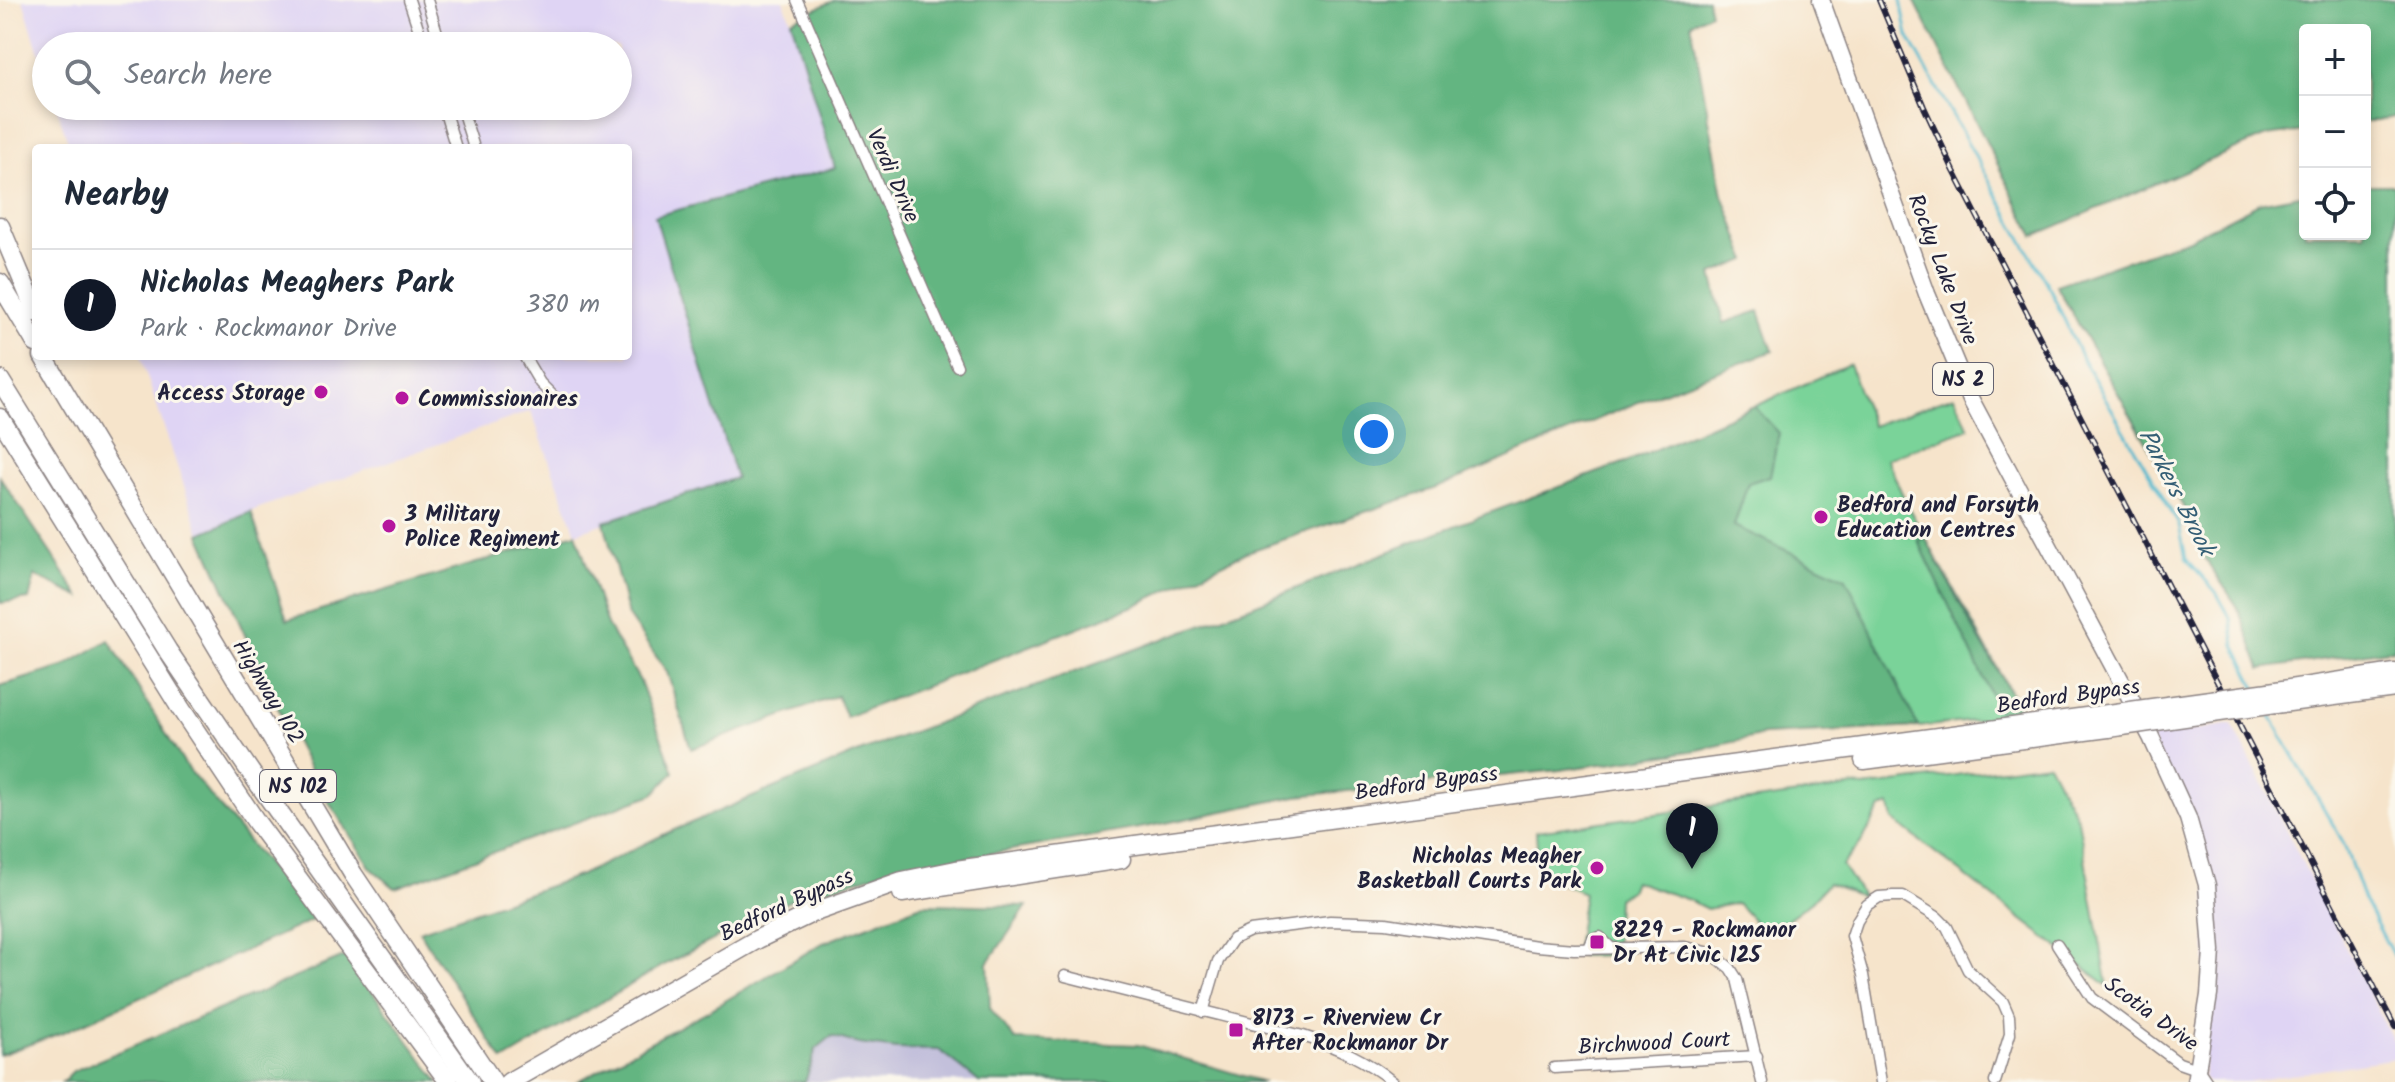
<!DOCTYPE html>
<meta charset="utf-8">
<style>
:root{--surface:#fff;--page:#f2f2f3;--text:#1f2937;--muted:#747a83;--line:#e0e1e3;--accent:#111827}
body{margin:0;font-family:Kalam,sans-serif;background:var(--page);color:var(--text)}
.controls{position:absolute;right:24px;top:24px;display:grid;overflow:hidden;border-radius:8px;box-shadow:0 4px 12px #0003}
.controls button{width:72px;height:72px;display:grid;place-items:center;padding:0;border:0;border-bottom:2px solid var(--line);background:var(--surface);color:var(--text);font:40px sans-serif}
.you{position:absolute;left:1374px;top:434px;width:28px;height:28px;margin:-20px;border:6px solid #fff;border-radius:50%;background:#1a73e8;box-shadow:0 0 0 12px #1a73e833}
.badge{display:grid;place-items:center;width:52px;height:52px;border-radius:50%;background:var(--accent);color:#fff;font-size:26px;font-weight:700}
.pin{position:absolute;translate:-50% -66px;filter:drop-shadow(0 2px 4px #0008)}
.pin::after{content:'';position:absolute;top:42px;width:28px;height:24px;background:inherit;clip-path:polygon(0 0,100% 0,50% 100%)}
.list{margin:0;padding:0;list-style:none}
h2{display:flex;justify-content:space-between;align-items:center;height:104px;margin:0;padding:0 32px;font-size:34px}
h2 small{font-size:26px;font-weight:400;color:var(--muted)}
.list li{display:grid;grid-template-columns:52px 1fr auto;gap:24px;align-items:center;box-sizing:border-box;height:112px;padding:0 32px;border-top:2px solid var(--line)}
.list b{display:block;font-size:30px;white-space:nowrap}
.list p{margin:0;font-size:26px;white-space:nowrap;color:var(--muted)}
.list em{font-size:26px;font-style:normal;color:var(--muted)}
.icon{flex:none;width:44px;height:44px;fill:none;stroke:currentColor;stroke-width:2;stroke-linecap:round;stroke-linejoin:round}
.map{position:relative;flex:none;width:2395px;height:1082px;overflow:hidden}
.search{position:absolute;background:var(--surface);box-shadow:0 4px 12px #0003;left:32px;top:32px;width:600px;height:88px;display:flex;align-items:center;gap:20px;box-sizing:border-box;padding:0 28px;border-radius:44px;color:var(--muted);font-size:30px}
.panel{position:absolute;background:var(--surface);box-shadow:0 4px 12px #0003;left:32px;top:144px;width:600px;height:216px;border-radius:8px}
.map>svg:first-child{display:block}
</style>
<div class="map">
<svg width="2395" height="1082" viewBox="0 0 2395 1082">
<rect width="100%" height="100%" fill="#fbf7ec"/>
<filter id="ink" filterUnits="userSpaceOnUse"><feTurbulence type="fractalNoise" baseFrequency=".0125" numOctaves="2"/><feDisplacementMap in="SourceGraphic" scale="16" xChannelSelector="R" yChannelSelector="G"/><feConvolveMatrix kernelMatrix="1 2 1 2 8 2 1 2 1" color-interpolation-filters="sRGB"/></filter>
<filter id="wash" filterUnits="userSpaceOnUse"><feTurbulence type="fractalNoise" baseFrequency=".006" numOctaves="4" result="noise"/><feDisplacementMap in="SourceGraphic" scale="32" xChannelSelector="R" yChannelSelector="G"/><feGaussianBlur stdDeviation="1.8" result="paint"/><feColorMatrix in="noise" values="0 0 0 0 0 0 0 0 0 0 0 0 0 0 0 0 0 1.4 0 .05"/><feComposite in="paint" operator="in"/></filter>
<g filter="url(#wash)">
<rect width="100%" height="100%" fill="#f6e4cb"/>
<g fill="#dfd4f4">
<path d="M 23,0 L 783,0 L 791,20 L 835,168 L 655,217 L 736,478 L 576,533 L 531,411 L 259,508 L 200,534 L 140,356 L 628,356 L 628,148 L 70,148 L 56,106 L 618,106 L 618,46 L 46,46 L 46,77 Z"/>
<path d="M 2232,724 L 2395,1044 L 2395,1058 L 2247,1082 L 2207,1082 L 2204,1078 L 2207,885 L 2151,737 Z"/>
</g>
<path fill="#c3c0db" d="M 832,1036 L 859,1044 L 897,1049 L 939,1050 L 979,1082 L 805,1082 L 816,1049 Z"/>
<g fill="#7ad399" stroke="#4e7a6a" stroke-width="2">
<path d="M 1849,364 L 1872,426 L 1954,396 L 1969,428 L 1887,459 L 1907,505 L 2021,711 L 2002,718 L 1918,727 L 1895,718 L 1831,727 L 1680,440 Z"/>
<path d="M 2048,763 L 2078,820 L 2108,986 L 1893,820 L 1890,805 L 1881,808 L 1860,844 L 1842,865 L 1863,897 L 1828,883 L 1812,901 L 1785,921 L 1757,925 L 1737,903 L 1707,909 L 1689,900 L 1634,881 L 1630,891 L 1617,898 L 1615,955 L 1575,956 L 1584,893 L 1539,874 L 1536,831 L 1856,786 L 1863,787 Z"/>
</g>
<g fill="#63b581" stroke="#426c5e" stroke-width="2">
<path d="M 835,0 L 1707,0 L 1710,13 L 1691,23 L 1723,195 L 1747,260 L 1712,274 L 1724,323 L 1759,311 L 1773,351 L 1650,397 L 1439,487 L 1247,552 L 1136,605 L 846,717 L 837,696 L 691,749 L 667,672 L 628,616 L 604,522 L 736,478 L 655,216 L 835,168 L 791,20 Z"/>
<path d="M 1914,0 L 2395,0 L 2395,117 L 2365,122 L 2365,30 L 2305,30 L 2305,131 L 2266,136 L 2034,236 Z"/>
<path d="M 2365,185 L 2395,185 L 2395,649 L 2261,669 L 2237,606 L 2200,551 L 2185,510 L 2056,285 L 2189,239 L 2259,203 L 2305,194 L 2305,234 L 2365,234 Z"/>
<path d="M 1754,406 L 1779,433 L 1770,476 L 1748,483 L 1734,526 L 1846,578 L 1918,727 L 1764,735 L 1698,750 L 1560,770 L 1297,796 L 1151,826 L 883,872 L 793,899 L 664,965 L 503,1061 L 419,931 L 581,875 L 667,833 L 862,751 L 1249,607 L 1446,529 L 1631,460 Z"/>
<path d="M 0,477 L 80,597 L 35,576 L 29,599 L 0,603 Z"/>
<path d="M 251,512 L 287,620 L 576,533 L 607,625 L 640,681 L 674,772 L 654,794 L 395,888 L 371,868 L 315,780 L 273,698 L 200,534 Z"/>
<path d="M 1925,537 L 1970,623 L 2021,711 L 2002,718 L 1918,540 Z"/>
<path d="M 109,640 L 185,765 L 313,920 L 66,1031 L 0,1055 L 0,686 L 63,667 Z"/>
<path d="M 924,904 L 1027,906 L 988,963 L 990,1008 L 1015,1040 L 1138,1045 L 1264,1082 L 979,1082 L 939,1050 L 897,1049 L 859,1044 L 832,1036 L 816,1049 L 805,1082 L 577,1082 L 708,1011 L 823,943 Z"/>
<path d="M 346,956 L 439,1082 L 62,1082 L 73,1071 Z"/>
</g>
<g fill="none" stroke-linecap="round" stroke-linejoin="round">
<g stroke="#4fb7cd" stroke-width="3">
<path d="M 1901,0 L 1908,36 L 2051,291 L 2082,358 L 2179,525 L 2186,558 L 2216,592 L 2231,619 L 2235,645 L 2256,688"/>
<path d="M 2269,713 L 2343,842 L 2364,900 L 2395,959"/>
</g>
</g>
</g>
<g filter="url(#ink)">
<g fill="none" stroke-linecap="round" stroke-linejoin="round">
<defs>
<g id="minor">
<path d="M 409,0 L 424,46"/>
<path d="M 427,0 L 441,46"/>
<path d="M 797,0 L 957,366"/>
<path d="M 443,106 L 456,148"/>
<path d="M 461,106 L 474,148"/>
<path d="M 524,356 L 540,383 L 555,398"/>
<path d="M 2057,944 L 2092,998 L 2179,1063 L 2199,1070 L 2207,1082"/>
<path d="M 1589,948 L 1593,939 L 1600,937 L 1610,947"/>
<path d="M 1065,976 L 1303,1036 C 1337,1047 1365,1059 1393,1082"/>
<path d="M 1203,1012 L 1218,961 L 1233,939 L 1250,931 L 1330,921 L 1386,923 L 1537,946 L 1574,949 L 1685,947 L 1711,953 L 1730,968 L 1737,979 L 1762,1082"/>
<path d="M 1554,1068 L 1757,1056"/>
<path d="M 1881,1082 L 1863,975 L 1852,936 L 1857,921 L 1867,905 L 1879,897 L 1893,896 L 1903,896 L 1937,917 L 1947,927 L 1968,970 L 2003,1002 L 2009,1016 L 2010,1034 L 1995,1082"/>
</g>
<path id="primary" d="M 1821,0 L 1927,294 L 1971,400 L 2151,737 L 2188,818 L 2207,885 L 2212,951 L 2209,995 L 2195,1082"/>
<g id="motorway">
<path d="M 0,226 L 36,312"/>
<path d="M 0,283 L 36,343"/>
<path d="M 43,356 L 353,874 L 493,1082"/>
<path d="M 0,380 L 168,651 L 258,783 L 470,1082"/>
<path d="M 0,418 L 181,709 L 257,823 L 449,1082"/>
<path d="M 2269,692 L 2395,673"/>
<path d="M 2275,704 L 2395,688"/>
<path d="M 1864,760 L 2108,728"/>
<path d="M 902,893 L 1121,859"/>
<path d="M 509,1082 L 758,939 L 812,913 L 902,881 L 956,870 L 1128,846 L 2101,715"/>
</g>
</defs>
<use href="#minor" stroke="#8c8383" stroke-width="13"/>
<use href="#primary" stroke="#8c8383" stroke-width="19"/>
<use href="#motorway" stroke="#8c8383" stroke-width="21"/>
<use href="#minor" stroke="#fff" stroke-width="10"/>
<use href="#primary" stroke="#fff" stroke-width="16"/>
<use href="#motorway" stroke="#fff" stroke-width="18"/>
<defs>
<path id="rail" d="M 1879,0 L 1924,107 L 1954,171 L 2395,1027"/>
</defs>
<use href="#rail" stroke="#22223b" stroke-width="6"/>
<use href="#rail" stroke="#fbf7ec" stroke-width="3" stroke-dasharray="9" stroke-linecap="butt"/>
<defs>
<g id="motorway-bridge">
<path d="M 2101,715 L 2269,692"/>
<path d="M 2108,728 L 2275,704"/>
</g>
</defs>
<use href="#motorway-bridge" stroke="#8c8383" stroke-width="21" stroke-linecap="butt"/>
<use href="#motorway-bridge" stroke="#fff" stroke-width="18"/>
</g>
</g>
<g fill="#b5179e" stroke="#fbf7ec" stroke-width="3">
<circle cx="321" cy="392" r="8"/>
<circle cx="402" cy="398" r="8"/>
<circle cx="1821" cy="517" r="8"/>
<circle cx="389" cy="526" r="8"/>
<circle cx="1597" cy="868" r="8"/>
<rect x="1589" y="934" width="16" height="16" rx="4"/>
<rect x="1228" y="1022" width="16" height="16" rx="4"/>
</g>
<g text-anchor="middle" stroke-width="6" stroke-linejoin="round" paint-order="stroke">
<g fill="#fbf7ec" stroke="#636270" stroke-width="2">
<rect x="1933" y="363" width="60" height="32" rx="6"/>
<rect x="260" y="770" width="76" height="32" rx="6"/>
</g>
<g font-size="20" font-weight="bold" fill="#22223b">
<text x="1963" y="386">NS 2</text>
<text x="298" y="793">NS 102</text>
</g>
<g font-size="22" fill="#22223b" stroke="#fbf7ec">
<text transform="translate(894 175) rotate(66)" y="8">Verdi Drive</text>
<text transform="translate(1944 269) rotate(69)" y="8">Rocky Lake Drive</text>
<text transform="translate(269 691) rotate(59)" y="8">Highway 102</text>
<text transform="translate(2068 695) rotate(-8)" y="8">Bedford Bypass</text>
<text transform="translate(1426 782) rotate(-8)" y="8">Bedford Bypass</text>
<text transform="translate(786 904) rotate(-25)" y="8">Bedford Bypass</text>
<text transform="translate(2152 1013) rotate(36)" y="8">Scotia Drive</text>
<text transform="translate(1654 1042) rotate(-3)" y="8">Birchwood Court</text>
</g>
<g font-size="22" font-weight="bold" fill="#22223b" stroke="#fbf7ec" text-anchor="start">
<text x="305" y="400" text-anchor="end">Access Storage</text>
<text x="418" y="406">Commissionaires</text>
<text x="1837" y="512">Bedford and Forsyth<tspan x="1837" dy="25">Education Centres</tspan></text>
<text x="405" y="521">3 Military<tspan x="405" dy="25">Police Regiment</tspan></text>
<text x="1581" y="863" text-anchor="end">Nicholas Meagher<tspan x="1581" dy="25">Basketball Courts Park</tspan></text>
<text x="1613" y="937">8229 - Rockmanor<tspan x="1613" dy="25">Dr At Civic 125</tspan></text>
<text x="1252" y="1025">8173 - Riverview Cr<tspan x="1252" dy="25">After Rockmanor Dr</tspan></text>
</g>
<g font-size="24" font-style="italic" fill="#345e75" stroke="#fbf7ec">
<text transform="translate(2177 492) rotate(63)" y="8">Parkers Brook</text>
</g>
</g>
</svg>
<div class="controls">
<button>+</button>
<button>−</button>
<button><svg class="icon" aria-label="locate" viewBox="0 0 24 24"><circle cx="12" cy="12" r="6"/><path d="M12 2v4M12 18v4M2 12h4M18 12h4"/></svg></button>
</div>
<div class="you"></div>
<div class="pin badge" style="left:1692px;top:869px">1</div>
<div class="search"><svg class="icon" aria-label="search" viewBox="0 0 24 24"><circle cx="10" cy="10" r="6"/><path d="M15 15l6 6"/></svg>Search here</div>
<section class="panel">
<h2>Nearby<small></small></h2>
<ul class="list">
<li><span class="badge">1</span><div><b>Nicholas Meaghers Park</b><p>Park · Rockmanor Drive</p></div><em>380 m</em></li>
</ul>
</section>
</div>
